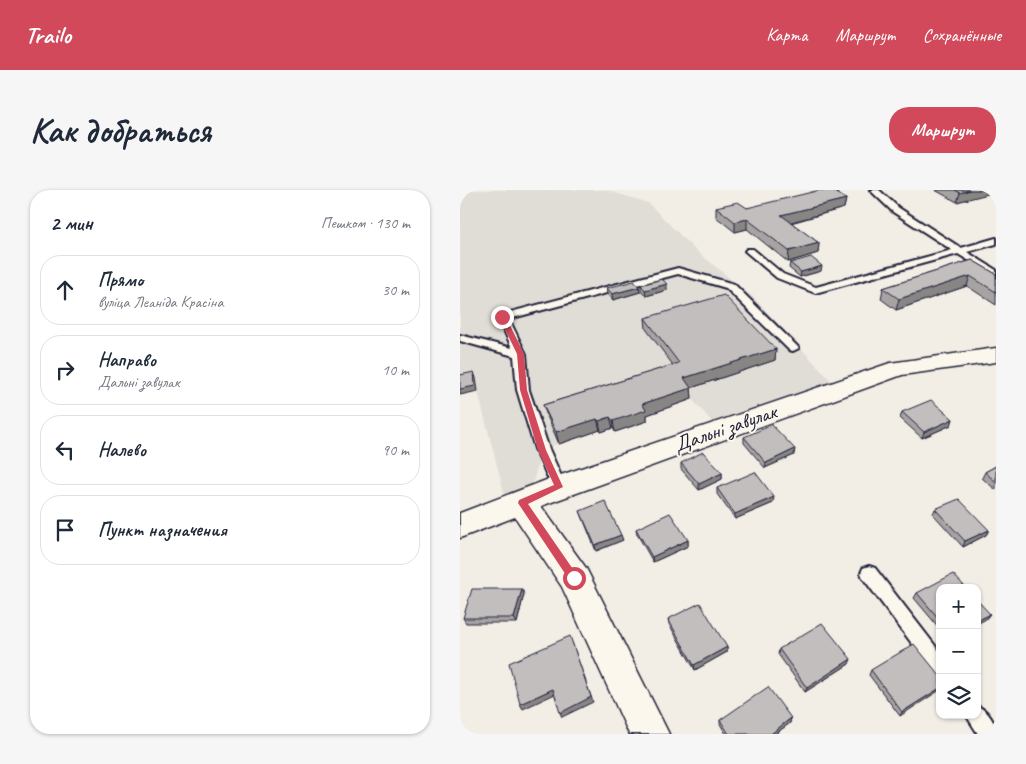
<!DOCTYPE html>
<html lang="ru">
<meta charset="utf-8">
<style>
:root{--surface:#fff;--page:#f6f6f7;--text:#1f2937;--muted:#747a83;--line:#e0e1e3;--accent:#d1495b}
body{margin:0;font-family:Caveat,sans-serif;background:var(--page);color:var(--text)}
.controls{position:absolute;right:15px;bottom:15px;display:grid;overflow:hidden;border-radius:10px;box-shadow:0 1px 4px #0004}
.controls button{width:45px;height:45px;display:grid;place-items:center;padding:0;border:0;border-bottom:1px solid var(--line);background:var(--surface);color:var(--text);font:25px sans-serif}
.stop{position:absolute;width:15px;height:15px;margin:-11px;border:4px solid #d1495b;border-radius:50%;background:#fff}
.stop.end{background:#d1495b;border-color:#fff;box-shadow:0 1px 5px #0008}
.list{margin:0;padding:0;list-style:none}
h2{display:flex;justify-content:space-between;align-items:center;height:65px;margin:0;padding:0 20px;font-size:21px}
h2 small{font-size:16px;font-weight:400;color:var(--muted)}
.list li{display:grid;grid-template-columns:32px 1fr auto;gap:15px;align-items:center;box-sizing:border-box;height:70px;margin:0 10px 10px;padding:0 10px;border:1px solid var(--line);border-radius:20px}
.list b{display:block;font-size:19px;white-space:nowrap}
.list p{margin:0;font-size:16px;white-space:nowrap;color:var(--muted)}
.list em{font-size:16px;font-style:normal;color:var(--muted)}
.icon{flex:none;width:28px;height:28px;fill:none;stroke:currentColor;stroke-width:2;stroke-linecap:round;stroke-linejoin:round}
.map{position:relative;flex:none;width:536px;height:544px;overflow:hidden;border-radius:20px}
header{display:flex;align-items:center;gap:30px;box-sizing:border-box;height:70px;padding:0 25px;background:var(--accent);color:#fff}
header strong{font-size:24px}
nav{display:flex;gap:28px;margin-inline-start:auto;font-size:18px}
.intro{display:flex;align-items:center;justify-content:space-between;box-sizing:border-box;height:120px;padding:0 30px}
h1{margin:0;font-size:35px}
.button{padding:12px 22px;border-radius:20px;background:var(--accent);color:#fff;font-size:18px;font-weight:700}
main{display:flex;gap:30px;padding:0 30px}
aside{flex:1;background:var(--surface);border-radius:20px;box-shadow:0 1px 4px #0004}
.map>svg:first-child{display:block}
</style>
<header>
<strong>Trailo</strong>
<nav><a>Карта</a><a>Маршрут</a><a>Сохранённые</a></nav>
</header>
<div class="intro"><h1>Как добраться</h1><a class="button">Маршрут</a></div>
<main>
<aside>
<h2>2 мин<small>Пешком · 130 m</small></h2>
<ul class="list">
<li><svg class="icon" aria-label="ahead" viewBox="0 0 24 24"><path d="M12 20V5M6 11l6-6 6 6"/></svg><div><b>Прямо</b><p>вуліца Леаніда Красіна</p></div><em>30 m</em></li>
<li><svg class="icon" aria-label="right" viewBox="0 0 24 24"><path d="M7 20v-9h11M14 6l5 5-5 5"/></svg><div><b>Направо</b><p>Дальні завулак</p></div><em>10 m</em></li>
<li><svg class="icon" aria-label="left" viewBox="0 0 24 24"><path d="M17 20v-9H6M10 6l-5 5 5 5"/></svg><div><b>Налево</b></div><em>90 m</em></li>
<li><svg class="icon" aria-label="arrive" viewBox="0 0 24 24"><path d="M6 21V4h12l-3 4 3 4H6"/></svg><div><b>Пункт назначения</b></div></li>
</ul>
</aside>
<div class="map">
<svg width="536" height="544" viewBox="0 0 536 544">
<rect width="100%" height="100%" fill="#f2eee5"/>
<filter id="ink" filterUnits="userSpaceOnUse"><feTurbulence type="fractalNoise" baseFrequency=".02" numOctaves="2"/><feDisplacementMap in="SourceGraphic" scale="10" xChannelSelector="R" yChannelSelector="G"/><feConvolveMatrix kernelMatrix="1 2 1 2 8 2 1 2 1" color-interpolation-filters="sRGB"/></filter>
<g filter="url(#ink)">
<path fill="#e0dcd6" d="M 0,0 L 146,0 L 188,13 L 235,60 L 293,107 L 375,195 L 357,202 L 347,201 L 333,206 L 324,213 L 255,235 L 232,209 L 184,226 L 187,231 L 155,242 L 152,238 L 141,242 L 140,240 L 82,259 L 72,296 L 45,306 L 18,202 L 0,205 Z"/>
<g fill="none" stroke-linecap="round" stroke-linejoin="round">
<defs>
<g id="lane">
<path d="M 410,0 L 419,0 L 439,18 L 501,58 L 536,48 L 536,54 L 507,62 L 536,80 L 536,87 L 498,64 L 355,103 L 317,88 L 285,61 L 287,59 L 293,59 L 323,84 L 356,97 L 492,60 L 433,22 Z"/>
<path d="M 218,78 L 274,94 L 339,158 L 333,161 L 329,160 L 266,98 L 218,84 L 49,129 L 66,164 L 69,200 L 89,259 L 106,297 L 104,301 L 99,302 L 94,301 L 75,259 L 57,200 L 54,166 L 0,151 L 0,145 L 52,158 L 38,127 L 39,125 Z"/>
<path d="M 409,376 L 415,378 L 480,462 L 480,486 L 474,483 L 403,388 L 401,383 L 403,378 Z"/>
<path d="M 517,516 C 528,520 536,533 536,544 L 518,544 L 506,525 L 517,525 Z"/>
</g>
<path id="street" d="M 536,158 L 536,172 L 442,185 L 81,316 L 126,378 L 209,544 L 169,544 L 102,397 L 55,327 L 0,348 L 0,323 L 89,289 L 430,173 Z"/>
</defs>
<use href="#lane" stroke="#22223b" stroke-width="4"/>
<use href="#street" stroke="#22223b" stroke-width="3"/>
<use href="#lane" fill="#fbf7ec" fill-rule="evenodd"/>
<use href="#street" fill="#fbf7ec" fill-rule="evenodd"/>
</g>
<g fill="#a7a3a3" stroke="#22223b">
<path d="M 475,0 L 536,0 L 497,12 Z"/>
<path d="M 386,9 L 384,18 L 331,33 L 359,53 L 358,63 L 328,72 L 287,39 L 275,42 L 256,27 L 256,17 L 287,18 Z"/>
<path d="M 512,70 L 536,84 L 536,115 L 507,96 L 436,120 L 421,109 L 423,98 Z"/>
<path d="M 330,73 L 361,81 L 340,87 L 329,78 Z"/>
<path d="M 181,95 L 207,100 L 186,106 L 181,100 Z"/>
<path d="M 179,97 L 180,102 L 153,110 L 148,104 L 147,98 Z"/>
<path d="M 185,128 L 316,159 L 315,170 L 231,198 L 232,209 L 187,225 L 187,231 L 155,242 L 153,238 L 141,242 L 140,240 L 99,254 L 87,226 L 83,215 L 213,175 L 186,139 Z"/>
<path d="M 442,222 L 493,229 L 491,235 L 462,248 L 440,228 Z"/>
<path d="M 284,247 L 334,265 L 305,278 L 284,253 Z"/>
<path d="M 221,273 L 262,283 L 262,289 L 239,300 L 221,279 Z"/>
<path d="M 536,276 L 536,300 L 522,288 L 525,282 Z"/>
<path d="M 257,298 L 313,313 L 275,329 L 257,304 Z"/>
<path d="M 475,319 L 529,340 L 526,345 L 503,357 L 473,324 Z"/>
<path d="M 120,321 L 163,350 L 136,361 Z"/>
<path d="M 176,339 L 228,350 L 228,356 L 193,372 L 177,344 Z"/>
<path d="M 480,398 L 480,439 L 454,408 L 457,403 Z"/>
<path d="M 64,404 L 57,433 L 6,433 L 3,428 Z"/>
<path d="M 208,429 L 267,457 L 267,462 L 235,480 L 209,434 Z"/>
<path d="M 319,459 L 389,474 L 345,502 L 318,464 Z"/>
<path d="M 411,480 L 480,486 L 440,526 L 409,485 Z"/>
<path d="M 331,528 L 330,533 L 315,544 L 266,544 L 260,534 L 260,530 Z"/>
</g>
<g fill="#888585" stroke="#22223b">
<path d="M 510,0 L 536,0 L 536,2 L 497,12 L 500,3 Z"/>
<path d="M 386,9 L 384,18 L 320,35 L 321,25 Z"/>
<path d="M 287,29 L 287,39 L 275,42 L 275,32 Z"/>
<path d="M 359,53 L 358,63 L 328,72 L 329,61 Z"/>
<path d="M 362,76 L 361,81 L 340,87 L 341,82 Z"/>
<path d="M 510,86 L 507,96 L 436,120 L 439,109 Z"/>
<path d="M 207,94 L 207,100 L 186,106 L 185,100 Z"/>
<path d="M 179,97 L 180,102 L 153,110 L 152,104 Z"/>
<path d="M 316,159 L 315,170 L 225,200 L 224,188 Z"/>
<path d="M 14,182 L 16,188 L 18,201 L 0,205 L 0,199 Z"/>
<path d="M 231,198 L 232,209 L 187,225 L 187,231 L 155,242 L 153,231 L 182,214 Z"/>
<path d="M 150,227 L 153,238 L 141,242 L 139,231 Z"/>
<path d="M 137,229 L 140,240 L 99,254 L 96,242 Z"/>
<path d="M 493,229 L 491,235 L 462,248 L 464,242 Z"/>
<path d="M 335,259 L 334,265 L 305,278 L 306,273 Z"/>
<path d="M 262,283 L 262,289 L 239,300 L 239,294 Z"/>
<path d="M 314,307 L 313,313 L 275,329 L 275,324 Z"/>
<path d="M 529,340 L 526,345 L 503,357 L 505,351 Z"/>
<path d="M 161,345 L 163,350 L 136,361 L 135,355 Z"/>
<path d="M 228,350 L 228,356 L 193,372 L 192,367 Z"/>
<path d="M 62,399 L 64,404 L 57,433 L 54,428 Z"/>
<path d="M 530,424 L 526,429 L 517,434 L 517,431 Z"/>
<path d="M 112,452 L 133,512 L 102,527 L 100,523 Z"/>
<path d="M 267,457 L 267,462 L 235,480 L 234,475 Z"/>
<path d="M 391,469 L 389,474 L 345,502 L 347,498 Z"/>
<path d="M 480,498 L 480,500 L 440,526 L 442,522 Z"/>
<path d="M 93,499 L 95,504 L 63,519 L 60,514 Z"/>
<path d="M 331,528 L 330,533 L 315,544 L 311,544 Z"/>
</g>
<g fill="#c2bebe" stroke="#22223b">
<path d="M 360,0 L 372,0 L 386,9 L 321,25 L 359,53 L 329,61 L 287,29 L 275,32 L 256,17 L 278,12 L 287,18 Z"/>
<path d="M 495,0 L 510,0 L 500,3 Z"/>
<path d="M 351,67 L 362,76 L 341,82 L 330,73 Z"/>
<path d="M 512,70 L 536,84 L 536,102 L 510,86 L 439,109 L 423,98 Z"/>
<path d="M 202,89 L 207,94 L 185,100 L 181,95 Z"/>
<path d="M 174,91 L 179,97 L 152,104 L 147,98 Z"/>
<path d="M 264,105 L 316,159 L 224,188 L 231,198 L 182,214 L 186,220 L 153,231 L 150,227 L 139,231 L 137,229 L 96,242 L 83,215 L 219,173 L 185,128 Z"/>
<path d="M 14,182 L 15,196 L 0,199 L 0,185 Z"/>
<path d="M 471,210 L 493,229 L 464,242 L 442,222 Z"/>
<path d="M 312,235 L 335,259 L 306,273 L 284,247 Z"/>
<path d="M 243,262 L 262,283 L 239,294 L 221,273 Z"/>
<path d="M 536,276 L 536,292 L 525,282 Z"/>
<path d="M 295,282 L 314,307 L 275,324 L 257,298 Z"/>
<path d="M 499,309 L 529,340 L 505,351 L 475,319 Z"/>
<path d="M 145,311 L 161,345 L 135,355 L 120,321 Z"/>
<path d="M 210,323 L 228,350 L 192,367 L 176,339 Z"/>
<path d="M 493,384 L 506,398 L 480,398 L 480,430 L 457,403 Z"/>
<path d="M 12,399 L 62,399 L 54,428 L 3,428 Z"/>
<path d="M 517,410 L 530,424 L 517,431 Z"/>
<path d="M 240,413 L 267,457 L 234,475 L 208,429 Z"/>
<path d="M 362,433 L 391,469 L 347,498 L 319,459 Z"/>
<path d="M 110,446 L 131,507 L 100,523 L 93,499 L 60,514 L 49,473 Z"/>
<path d="M 454,454 L 480,486 L 480,498 L 442,522 L 411,480 Z"/>
<path d="M 308,497 L 331,528 L 311,544 L 269,544 L 260,530 Z"/>
</g>
</g>
<path fill="#d1495b" d="M 42,125 L 46,127 L 64,164 L 67,200 L 86,260 L 103,297 L 68,314 L 117,385 L 117,391 L 110,391 L 58,313 L 59,310 L 94,295 L 78,260 L 60,200 L 57,164 L 39,127 Z"/>
<g text-anchor="middle" stroke-width="4" stroke-linejoin="round" paint-order="stroke">
<g font-size="21" fill="#22223b" stroke="#fbf7ec">
<text transform="translate(265 238) rotate(-19)" y="7">Дальні завулак</text>
</g>
</g>
</svg>
<div class="controls">
<button>+</button>
<button>−</button>
<button><svg class="icon" aria-label="layers" viewBox="0 0 24 24"><path d="M12 4l9 5-9 5-9-5zM3 14l9 5 9-5"/></svg></button>
</div>
<div class="stop" style="left:114px;top:388px"></div>
<div class="stop end" style="left:42px;top:127px"></div>
</div>
</main>
